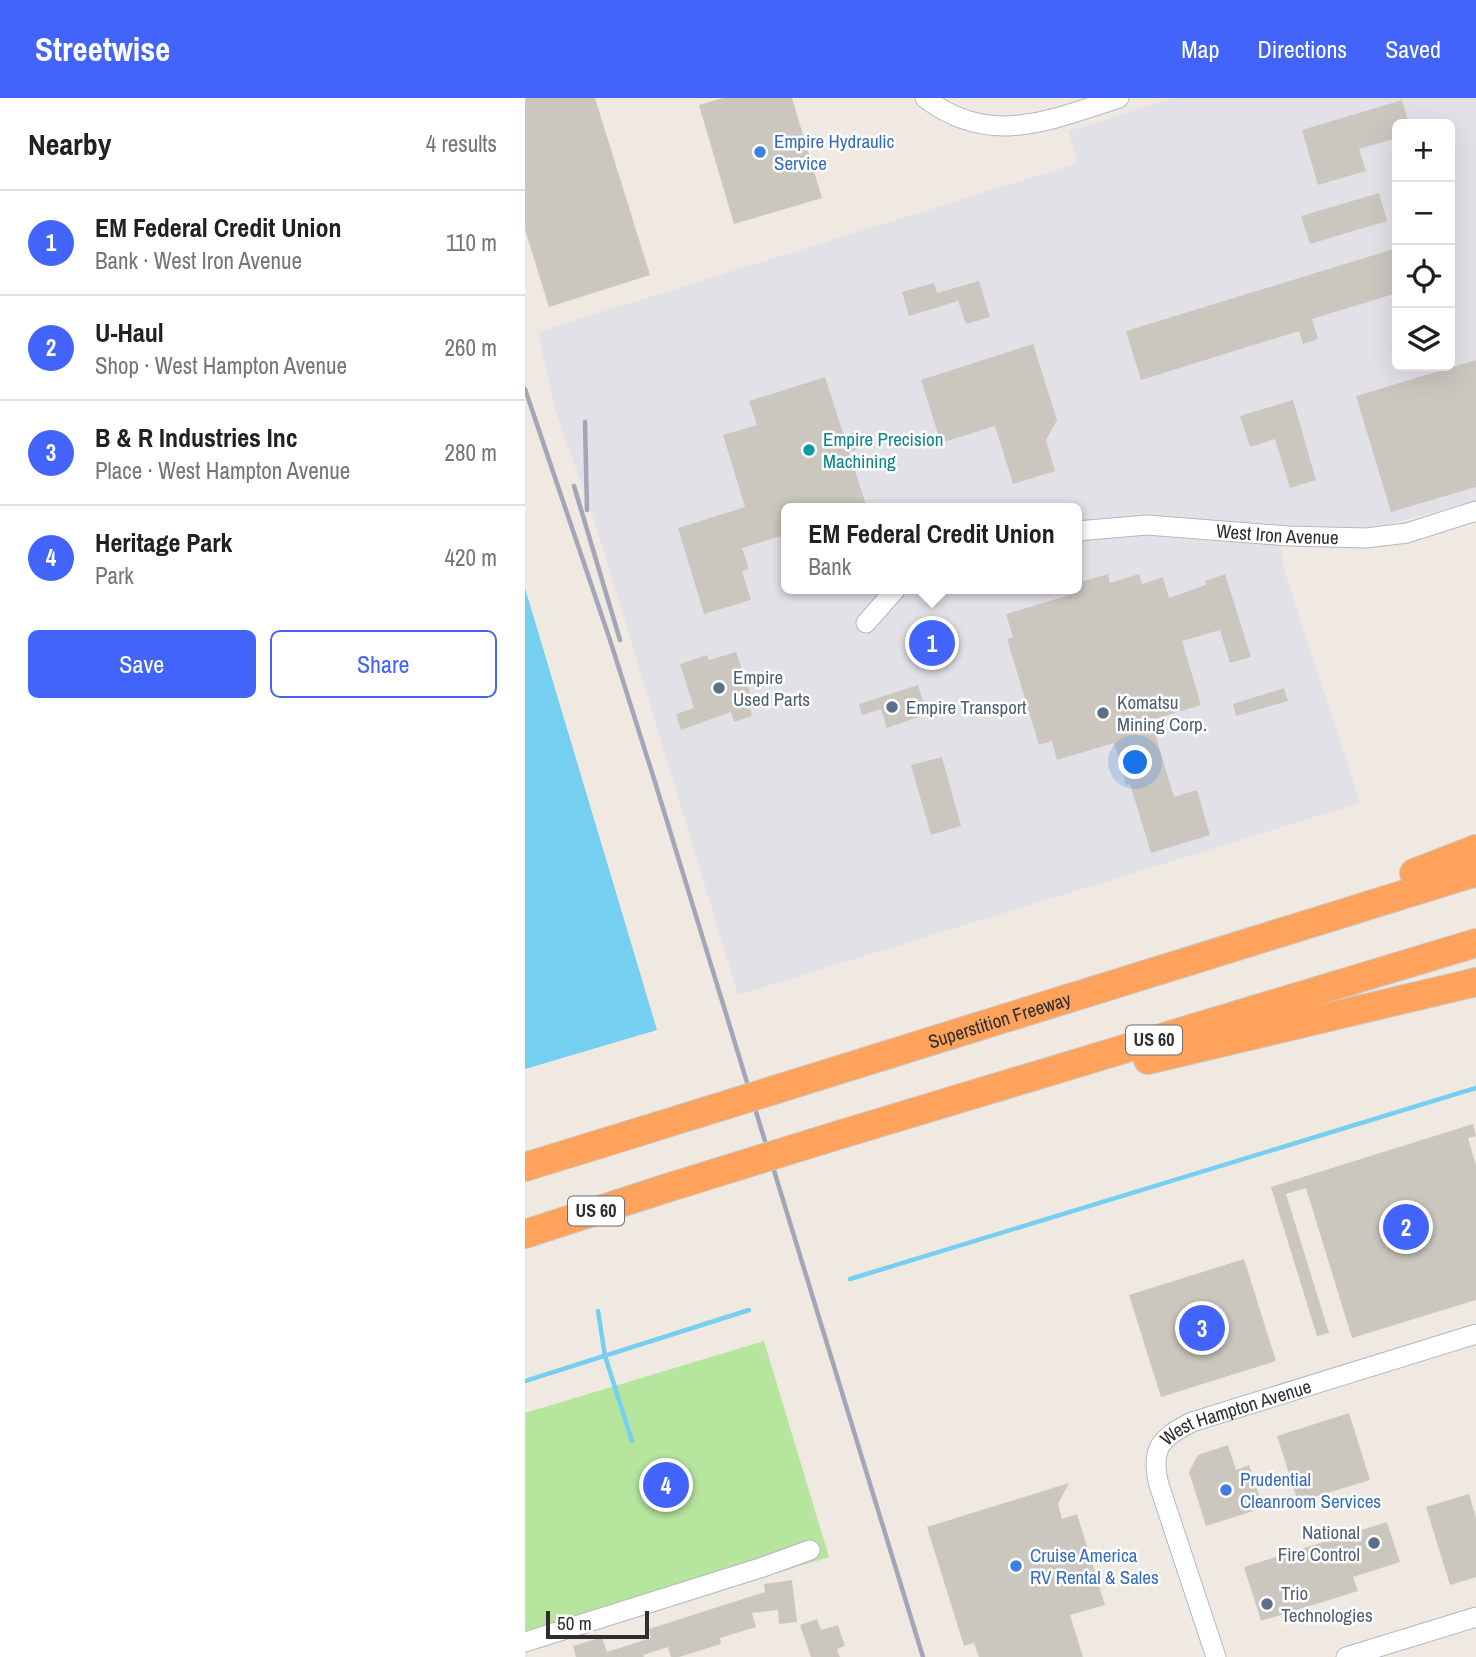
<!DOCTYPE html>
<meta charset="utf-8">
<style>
:root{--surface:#fff;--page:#f6f6f6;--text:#202124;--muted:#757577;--line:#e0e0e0;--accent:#4264fb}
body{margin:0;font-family:"Archivo Narrow",sans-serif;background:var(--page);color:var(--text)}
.controls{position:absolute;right:21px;top:21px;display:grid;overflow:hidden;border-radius:10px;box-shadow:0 7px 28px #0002}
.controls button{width:63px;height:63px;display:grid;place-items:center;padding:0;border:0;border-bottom:2px solid var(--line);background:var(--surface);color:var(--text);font:35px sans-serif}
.scale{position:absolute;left:21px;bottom:18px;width:103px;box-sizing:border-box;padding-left:7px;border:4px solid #2e2e2e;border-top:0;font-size:19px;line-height:24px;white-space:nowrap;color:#2e2e2e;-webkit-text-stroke:5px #fff;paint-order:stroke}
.you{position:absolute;left:611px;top:665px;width:24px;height:24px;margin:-18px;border:5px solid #fff;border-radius:50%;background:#1a73e8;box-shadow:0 0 0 10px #1a73e833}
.badge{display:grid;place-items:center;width:46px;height:46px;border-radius:50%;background:var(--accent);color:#fff;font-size:23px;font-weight:700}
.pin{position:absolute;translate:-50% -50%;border:4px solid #fff;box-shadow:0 2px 7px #0006}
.popup{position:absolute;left:256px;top:405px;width:301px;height:91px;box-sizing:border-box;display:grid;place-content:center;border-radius:10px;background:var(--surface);filter:drop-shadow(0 2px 5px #0005);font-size:23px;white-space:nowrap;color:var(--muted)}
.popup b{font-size:26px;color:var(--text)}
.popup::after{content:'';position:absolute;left:50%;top:100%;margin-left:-14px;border:14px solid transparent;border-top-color:var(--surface)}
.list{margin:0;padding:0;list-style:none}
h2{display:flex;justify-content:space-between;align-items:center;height:91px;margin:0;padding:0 28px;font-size:30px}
h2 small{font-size:23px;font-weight:400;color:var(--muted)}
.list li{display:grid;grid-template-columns:46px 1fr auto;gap:21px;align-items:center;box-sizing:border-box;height:105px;padding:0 28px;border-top:2px solid var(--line)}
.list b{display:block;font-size:26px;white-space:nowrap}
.list p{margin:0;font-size:23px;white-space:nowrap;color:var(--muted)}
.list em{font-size:23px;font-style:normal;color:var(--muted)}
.actions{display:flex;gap:14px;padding:21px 28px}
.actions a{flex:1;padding:16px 0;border:2px solid var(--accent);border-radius:10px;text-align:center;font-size:24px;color:var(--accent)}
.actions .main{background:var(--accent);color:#fff}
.icon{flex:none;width:38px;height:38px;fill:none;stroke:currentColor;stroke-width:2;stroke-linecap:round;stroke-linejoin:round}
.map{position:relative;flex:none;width:951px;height:1559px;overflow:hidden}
header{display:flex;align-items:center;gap:42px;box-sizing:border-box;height:98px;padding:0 35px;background:var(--accent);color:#fff}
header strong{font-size:33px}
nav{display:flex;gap:38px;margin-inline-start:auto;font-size:24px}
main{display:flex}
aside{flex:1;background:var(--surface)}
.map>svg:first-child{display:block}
</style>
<header>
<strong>Streetwise</strong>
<nav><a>Map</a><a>Directions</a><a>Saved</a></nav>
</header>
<main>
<aside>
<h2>Nearby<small>4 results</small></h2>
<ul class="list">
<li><span class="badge">1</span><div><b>EM Federal Credit Union</b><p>Bank · West Iron Avenue</p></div><em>110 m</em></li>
<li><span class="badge">2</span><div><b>U-Haul</b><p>Shop · West Hampton Avenue</p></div><em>260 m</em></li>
<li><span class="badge">3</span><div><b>B &amp; R Industries Inc</b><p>Place · West Hampton Avenue</p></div><em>280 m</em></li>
<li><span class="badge">4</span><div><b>Heritage Park</b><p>Park</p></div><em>420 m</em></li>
</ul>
<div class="actions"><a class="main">Save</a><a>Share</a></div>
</aside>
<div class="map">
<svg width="951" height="1559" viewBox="0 0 951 1559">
<rect width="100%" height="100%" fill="#efe9e1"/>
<path fill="#e3e1e8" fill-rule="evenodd" d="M 650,0 L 951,0 L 951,403 L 861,427 L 831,430 L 759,427 L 756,450 L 759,471 L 835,705 L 213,897 L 73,434 L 30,311 L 13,234 L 553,65 L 543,33 ZM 872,26 L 925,26 L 925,268 L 872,268 ZM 262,410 L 552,410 L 552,491 L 262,491 Z"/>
<path fill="#b6e59e" d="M 239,1243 L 304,1459 L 0,1553 L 0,1315 Z"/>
<path fill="#75cff0" d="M 0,490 L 132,932 L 0,971 Z"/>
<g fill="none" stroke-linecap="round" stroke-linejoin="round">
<g stroke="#75cff0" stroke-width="4.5">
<path d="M 325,1181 L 951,990"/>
<path d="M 73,1213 L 80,1258 L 107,1343"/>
<path d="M 0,1283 L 224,1212"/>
</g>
</g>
<g fill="#cbc7bf">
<path d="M 0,0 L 70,0 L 125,177 L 24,209 L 0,132 Z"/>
<path d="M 198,0 L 267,0 L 297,100 L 209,126 L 174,7 Z"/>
<path d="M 877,2 L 884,26 L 872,26 L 872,40 L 834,51 L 841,73 L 793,87 L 777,32 Z"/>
<path d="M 854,95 L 862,123 L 785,146 L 776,118 Z"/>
<path d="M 872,150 L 872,195 L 787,221 L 793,241 L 778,246 L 774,233 L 616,282 L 601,233 Z"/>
<path d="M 454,183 L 465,219 L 441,226 L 433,203 L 384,218 L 377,194 L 409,185 L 412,195 Z"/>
<path d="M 508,246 L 532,322 L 521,342 L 530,373 L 488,386 L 470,328 L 416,345 L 396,282 Z"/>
<path d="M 951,262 L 951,389 L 866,414 L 831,298 Z"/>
<path d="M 300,279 L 319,338 L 330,334 L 335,350 L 324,354 L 342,410 L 262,410 L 262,436 L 217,450 L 224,471 L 217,473 L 226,502 L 179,516 L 153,430 L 220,409 L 198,337 L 232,327 L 224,303 Z"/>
<path d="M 768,302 L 791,382 L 765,390 L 750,341 L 725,349 L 715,318 Z"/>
<path d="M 583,476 L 585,485 L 614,476 L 617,486 L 638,479 L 644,500 L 681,487 L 680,483 L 700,476 L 726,559 L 705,565 L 695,532 L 657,543 L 676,607 L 626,622 L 649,699 L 672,692 L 685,737 L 626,755 L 605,686 L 601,687 L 589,645 L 532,662 L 527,643 L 514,647 L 482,541 L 488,539 L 481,516 L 548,496 L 546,491 L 552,491 L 552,485 Z"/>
<path d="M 410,528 L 419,558 L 404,563 L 395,533 Z"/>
<path d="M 211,554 L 230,609 L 225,610 L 227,618 L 209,624 L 206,614 L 156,632 L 151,616 L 169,610 L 155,566 L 182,557 L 184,562 Z"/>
<path d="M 393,587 L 402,616 L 362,630 L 356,611 L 337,617 L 334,606 Z"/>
<path d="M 759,590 L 763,603 L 711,618 L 708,606 Z"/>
<path d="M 417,659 L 436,728 L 406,737 L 386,667 Z"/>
<path d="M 948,1026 L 951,1038 L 943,1040 L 951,1067 L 951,1202 L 827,1240 L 781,1090 L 761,1096 L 804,1235 L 792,1238 L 746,1089 Z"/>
<path d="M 719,1161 L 751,1263 L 636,1299 L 604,1197 Z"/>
<path d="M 824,1315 L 845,1382 L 773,1404 L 752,1338 Z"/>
<path d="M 703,1347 L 711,1372 L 724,1367 L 738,1410 L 681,1428 L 664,1374 L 673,1357 Z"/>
<path d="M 544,1385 L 533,1406 L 537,1421 L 552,1416 L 580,1507 L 545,1517 L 558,1559 L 454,1559 L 449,1545 L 439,1548 L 402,1429 Z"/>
<path d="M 944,1396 L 951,1420 L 951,1479 L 925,1487 L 901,1409 Z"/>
<path d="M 862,1424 L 875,1464 L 828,1479 L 833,1493 L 736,1523 L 719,1469 Z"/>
<path d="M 267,1482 L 272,1524 L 254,1526 L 253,1512 L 227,1515 L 231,1529 L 195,1540 L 196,1546 L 154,1559 L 146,1559 L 143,1549 L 118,1557 L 119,1559 L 51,1559 L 48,1548 L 77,1539 L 82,1554 L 126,1540 L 124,1531 L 240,1494 L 239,1486 Z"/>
<path d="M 292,1521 L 296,1532 L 313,1527 L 320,1548 L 312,1551 L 315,1559 L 286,1559 L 275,1527 Z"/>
</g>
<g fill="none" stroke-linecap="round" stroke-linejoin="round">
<defs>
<g id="minor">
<path d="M 400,0 C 465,50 525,22 594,0"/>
<path id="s1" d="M 552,433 L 622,427 L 763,438 L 841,440 L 882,435 L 951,413"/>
<path d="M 341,525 L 371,491"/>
<path d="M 0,1544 L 235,1470 L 285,1452"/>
<path id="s2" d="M 691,1559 L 634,1387 C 625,1351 635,1340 667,1324 L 951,1236"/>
<path d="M 821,1559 L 951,1519"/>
</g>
<g id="highway">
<path d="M 889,775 L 951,751"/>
<path d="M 623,962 L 951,884"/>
<path id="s3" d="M 291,979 C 511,911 730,841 951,774"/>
<path d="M 307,1039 L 951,845"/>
<path d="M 0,1069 L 120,1032"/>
<path d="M 0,1136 L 142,1090"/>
</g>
</defs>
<use href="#minor" stroke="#b4b7c1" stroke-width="21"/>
<use href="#highway" stroke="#c9c9c9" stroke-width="30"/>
<use href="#minor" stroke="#fff" stroke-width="19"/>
<use href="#highway" stroke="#ffa35c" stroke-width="28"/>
<g stroke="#a3a6b8" stroke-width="4.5">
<path d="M 0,291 L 85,542 L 130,684 L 398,1559"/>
<path d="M 60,324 L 62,412"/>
<path d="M 49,388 L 95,542"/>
</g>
<defs>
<g id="highway-bridge">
<path d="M 120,1032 L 291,979"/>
<path d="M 142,1090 L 307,1039"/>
</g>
</defs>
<use href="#highway-bridge" stroke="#c9c9c9" stroke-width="30" stroke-linecap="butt"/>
<use href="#highway-bridge" stroke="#ffa35c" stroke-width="28"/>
</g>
<g fill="#3f7fe0" stroke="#fff" stroke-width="2.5">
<circle cx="235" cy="54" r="7"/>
<circle cx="701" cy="1392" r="7"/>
<circle cx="491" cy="1468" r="7"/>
</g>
<circle fill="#0f9aa8" stroke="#fff" stroke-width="2.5" cx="284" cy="352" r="7"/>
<g fill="#5c6f8a" stroke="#fff" stroke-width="2.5">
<circle cx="194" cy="590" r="7"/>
<circle cx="367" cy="609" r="7"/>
<circle cx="578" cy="615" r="7"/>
<circle cx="849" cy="1445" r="7"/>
<circle cx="742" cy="1506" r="7"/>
</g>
<g text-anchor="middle" stroke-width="5" stroke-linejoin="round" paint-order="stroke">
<g fill="#fff" stroke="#6d6d6d" stroke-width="2">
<rect x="601" y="927.5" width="56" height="29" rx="5"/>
<rect x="43" y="1098.5" width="56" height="29" rx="5"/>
</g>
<g font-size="18" font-weight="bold" fill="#2e2e2e">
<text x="629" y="948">US 60</text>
<text x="71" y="1119">US 60</text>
</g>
<g font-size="19" fill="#366cbe" stroke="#fff" text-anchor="start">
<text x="249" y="50">Empire Hydraulic<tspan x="249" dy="22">Service</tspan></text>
<text x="715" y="1388">Prudential<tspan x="715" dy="22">Cleanroom Services</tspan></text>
<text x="505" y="1464">Cruise America<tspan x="505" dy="22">RV Rental &amp; Sales</tspan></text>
</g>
<g font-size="19" fill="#0d838f" stroke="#fff" text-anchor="start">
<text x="298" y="348">Empire Precision<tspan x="298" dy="22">Machining</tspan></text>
</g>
<g font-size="19" fill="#2e2e2e" stroke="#fff">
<text dy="7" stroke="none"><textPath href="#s1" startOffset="201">West Iron Avenue</textPath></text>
<text dy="7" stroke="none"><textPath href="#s3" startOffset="192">Superstition Freeway</textPath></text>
<text dy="7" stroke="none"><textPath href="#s2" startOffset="306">West Hampton Avenue</textPath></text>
</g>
<g font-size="19" fill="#4e5e75" stroke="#fff" text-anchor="start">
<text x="208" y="586">Empire<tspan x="208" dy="22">Used Parts</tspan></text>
<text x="592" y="611">Komatsu<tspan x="592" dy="22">Mining Corp.</tspan></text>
<text x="381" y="616">Empire Transport</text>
<text x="835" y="1441" text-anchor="end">National<tspan x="835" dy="22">Fire Control</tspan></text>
<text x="756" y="1502">Trio<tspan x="756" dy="22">Technologies</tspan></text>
</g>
</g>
</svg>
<div class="controls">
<button>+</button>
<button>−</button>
<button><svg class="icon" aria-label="locate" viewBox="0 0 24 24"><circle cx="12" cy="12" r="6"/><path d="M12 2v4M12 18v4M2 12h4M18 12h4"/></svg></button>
<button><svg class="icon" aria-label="layers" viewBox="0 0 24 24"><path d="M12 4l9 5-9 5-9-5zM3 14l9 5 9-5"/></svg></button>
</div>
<div class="scale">50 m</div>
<div class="you"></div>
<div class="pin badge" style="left:407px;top:545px">1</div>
<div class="popup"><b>EM Federal Credit Union</b>Bank</div>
<div class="pin badge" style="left:881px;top:1129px">2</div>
<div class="pin badge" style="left:677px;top:1230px">3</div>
<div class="pin badge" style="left:141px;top:1387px">4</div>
</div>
</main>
